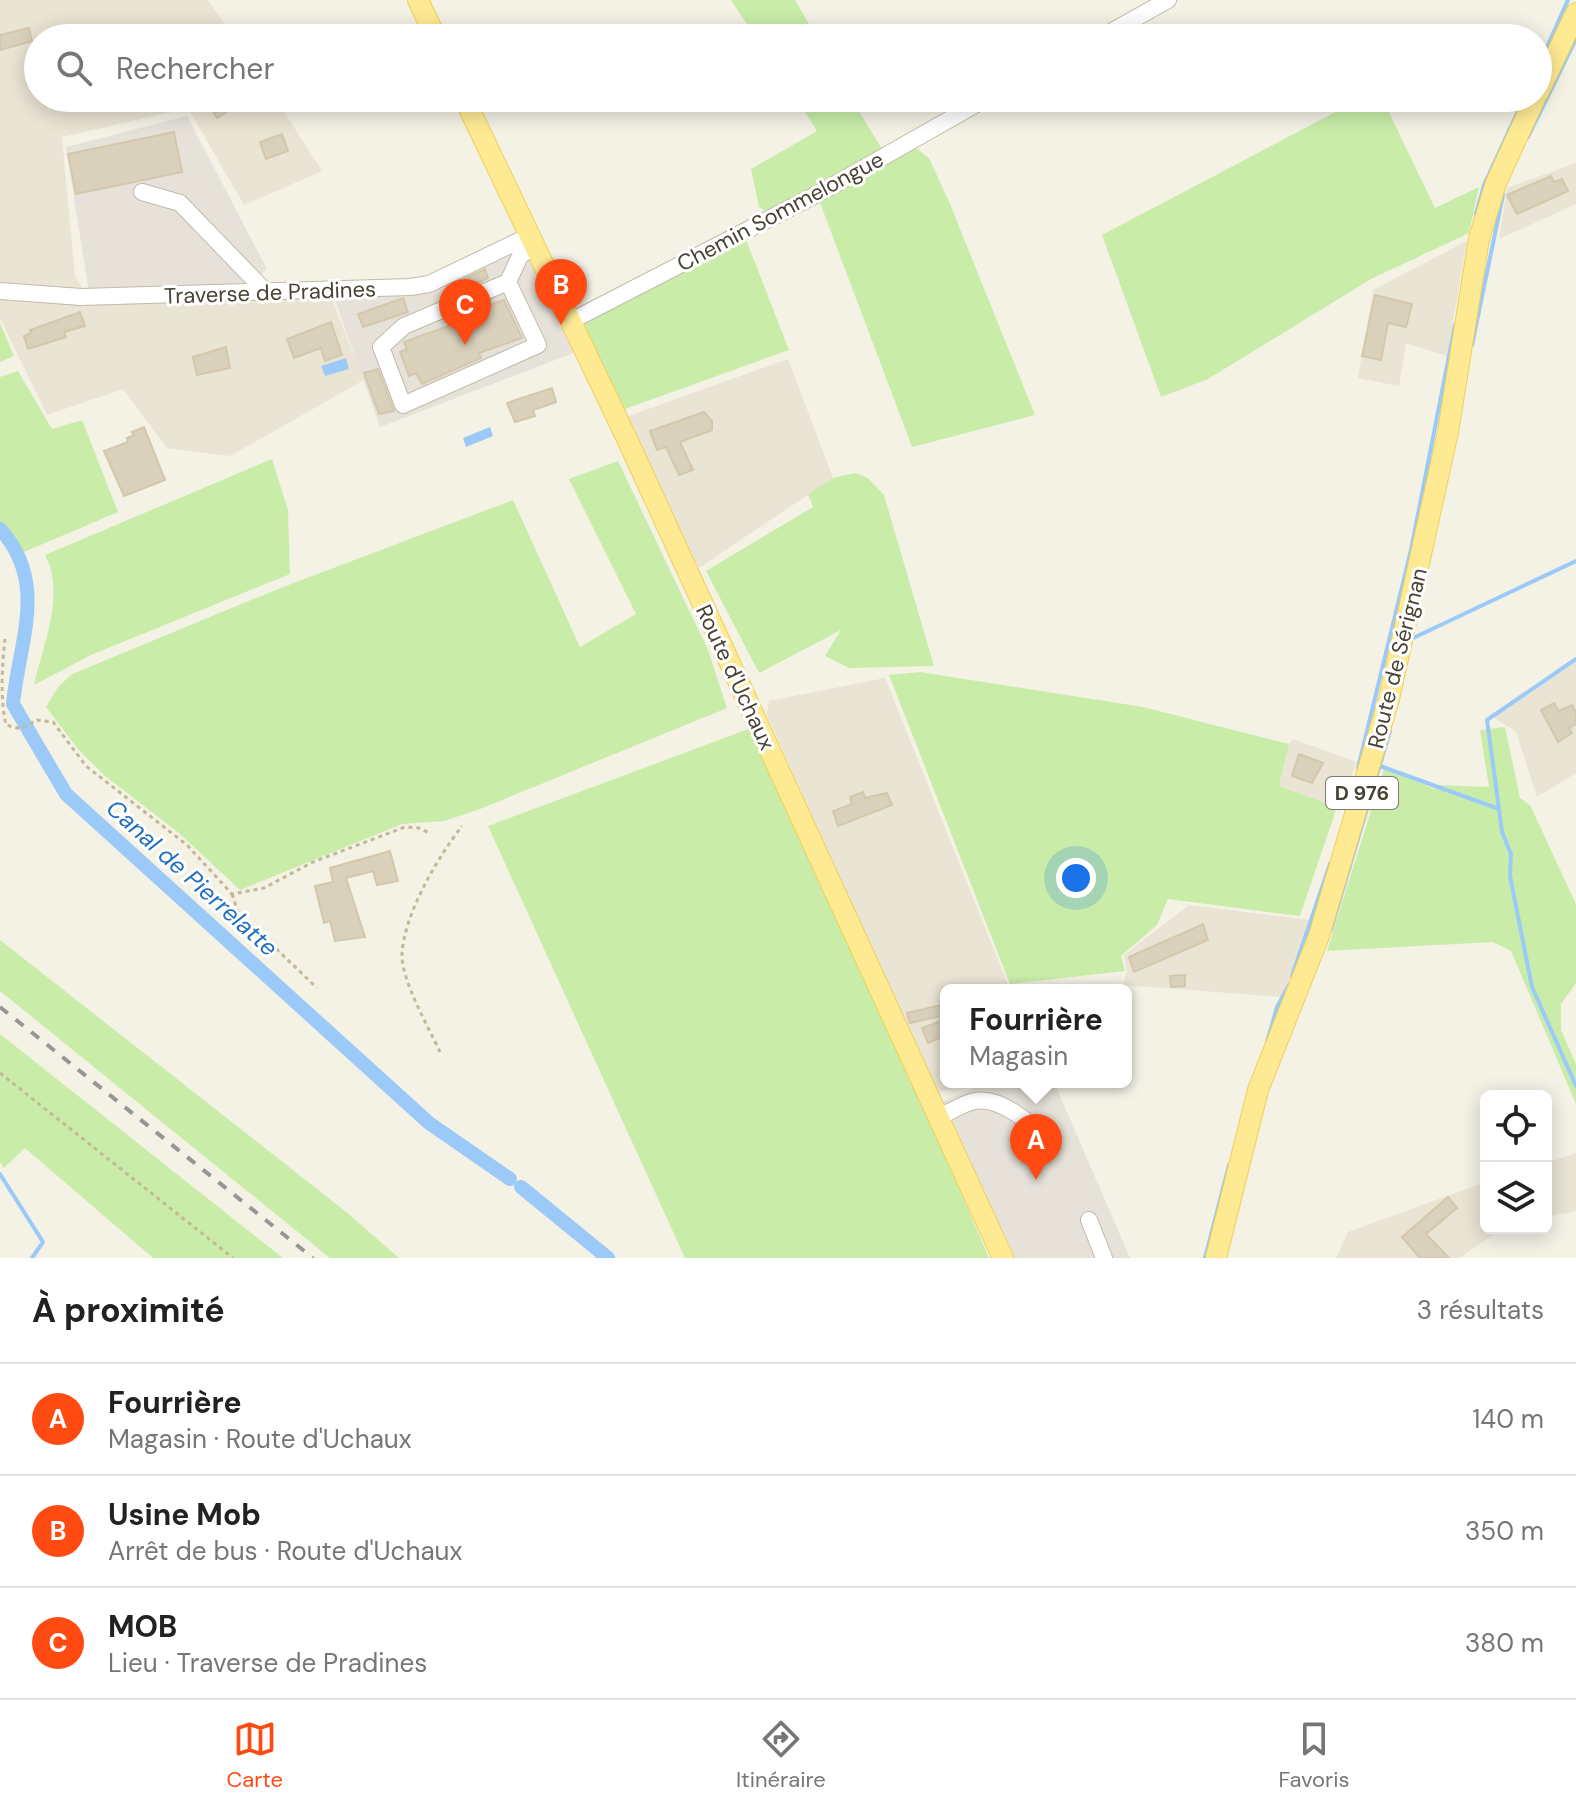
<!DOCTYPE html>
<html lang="fr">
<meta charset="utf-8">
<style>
:root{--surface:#fff;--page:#f6f6f6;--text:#222;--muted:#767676;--line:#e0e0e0;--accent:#ff4a12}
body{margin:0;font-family:"DM Sans",sans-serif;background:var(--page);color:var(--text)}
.controls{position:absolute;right:24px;bottom:24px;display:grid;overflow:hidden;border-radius:12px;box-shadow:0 4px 20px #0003}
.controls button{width:72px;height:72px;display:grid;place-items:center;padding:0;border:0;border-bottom:2px solid var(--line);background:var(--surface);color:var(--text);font:40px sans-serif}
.you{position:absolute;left:1076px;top:878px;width:28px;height:28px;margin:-20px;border:6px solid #fff;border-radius:50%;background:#1a73e8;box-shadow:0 0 0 12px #1a73e833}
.badge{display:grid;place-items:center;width:52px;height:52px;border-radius:50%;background:var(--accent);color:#fff;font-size:26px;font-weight:700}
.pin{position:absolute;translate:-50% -66px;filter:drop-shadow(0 2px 4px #0008)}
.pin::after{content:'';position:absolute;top:42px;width:28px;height:24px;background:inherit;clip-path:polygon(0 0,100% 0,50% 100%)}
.popup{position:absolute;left:940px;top:984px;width:192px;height:104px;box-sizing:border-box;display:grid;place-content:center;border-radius:12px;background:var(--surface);filter:drop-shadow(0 2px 6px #0005);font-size:26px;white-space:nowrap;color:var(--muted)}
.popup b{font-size:30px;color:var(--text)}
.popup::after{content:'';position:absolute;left:50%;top:100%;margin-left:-16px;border:16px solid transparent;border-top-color:var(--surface)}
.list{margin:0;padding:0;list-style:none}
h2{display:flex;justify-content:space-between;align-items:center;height:104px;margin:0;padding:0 32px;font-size:34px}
h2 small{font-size:26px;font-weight:400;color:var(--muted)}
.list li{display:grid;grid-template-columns:52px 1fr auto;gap:24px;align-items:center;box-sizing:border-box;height:112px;padding:0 32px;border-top:2px solid var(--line)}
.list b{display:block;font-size:30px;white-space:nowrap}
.list p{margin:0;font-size:26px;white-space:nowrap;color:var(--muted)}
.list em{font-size:26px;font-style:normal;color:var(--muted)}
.icon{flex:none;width:44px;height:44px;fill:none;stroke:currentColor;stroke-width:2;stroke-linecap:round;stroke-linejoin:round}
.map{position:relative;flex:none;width:1576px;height:1258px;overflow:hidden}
.search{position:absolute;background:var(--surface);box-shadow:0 4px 20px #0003;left:24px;right:24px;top:24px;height:88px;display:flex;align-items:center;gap:20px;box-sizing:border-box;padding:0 28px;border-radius:44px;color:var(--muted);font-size:30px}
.sheet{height:440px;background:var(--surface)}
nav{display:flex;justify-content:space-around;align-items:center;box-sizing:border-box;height:112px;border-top:2px solid var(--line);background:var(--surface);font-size:22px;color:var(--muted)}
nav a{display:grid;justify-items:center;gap:4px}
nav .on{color:var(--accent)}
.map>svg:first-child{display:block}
</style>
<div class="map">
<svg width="1576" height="1258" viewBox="0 0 1576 1258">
<rect width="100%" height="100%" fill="#f4f1e5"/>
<g fill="#e9e4d3">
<path d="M 0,0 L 208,0 L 234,38 L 38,38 L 38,98 L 275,98 L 322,171 L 244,205 L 188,108 L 62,137 L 75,277 L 94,305 L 331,297 L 364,380 L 230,456 L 167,448 L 123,389 L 47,415 L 0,318 Z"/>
<path d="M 1576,163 L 1576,204 L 1499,239 L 1507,188 Z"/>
<path d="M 1467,241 L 1447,356 L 1406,343 L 1399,386 L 1358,378 L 1373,290 Z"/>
<path d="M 788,359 L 833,478 L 699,568 L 626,417 Z"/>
<path d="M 1576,662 L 1576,773 L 1537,797 L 1516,732 L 1490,715 Z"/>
<path d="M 885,678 L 1008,985 L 998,990 L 946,990 L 946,1082 L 971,1082 L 937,1093 L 767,715 L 769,701 Z"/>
<path d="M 1293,739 L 1357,762 L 1337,807 L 1279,786 L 1289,744 Z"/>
<path d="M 1189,905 L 1311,920 L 1283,997 L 1123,985 L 1127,971 L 1124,955 Z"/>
<path d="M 1576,1153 L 1576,1211 L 1546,1217 L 1546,1163 Z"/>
<path d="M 1486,1182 L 1486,1228 L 1503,1228 L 1459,1258 L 1336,1258 L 1348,1232 Z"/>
</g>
<g fill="#e6e2da">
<path d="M 187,116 L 267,269 L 242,289 L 89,293 L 66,147 Z"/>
<path d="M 527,246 L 576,352 L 380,427 L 335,300 L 421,291 Z"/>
<path d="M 988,1082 L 1054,1082 L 1130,1258 L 1011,1258 L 942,1102 Z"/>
</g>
<g fill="#c9eda9">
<path d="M 731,0 L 795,0 L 817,38 L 756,38 Z"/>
<path d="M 796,98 L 851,98 L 882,149 L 768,213 L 759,207 L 751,169 L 817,131 Z"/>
<path d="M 1362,98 L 1382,98 L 1435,208 L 1479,187 L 1469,233 L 1371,279 L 1208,379 L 1161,397 L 1102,235 Z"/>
<path d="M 916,148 L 929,158 L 950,204 L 1035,415 L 912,447 L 819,200 Z"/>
<path d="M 745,237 L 789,350 L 625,409 L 581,324 Z"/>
<path d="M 0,323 L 14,356 L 0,362 Z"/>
<path d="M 18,371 L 52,429 L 82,420 L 118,512 L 24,552 L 0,522 L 0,377 Z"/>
<path d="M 272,459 L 288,510 L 290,574 L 91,655 L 34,685 C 43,644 66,594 45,555 Z"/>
<path d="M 618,461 L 708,650 L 727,708 L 480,809 L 444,821 L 402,824 L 240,890 L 179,833 L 105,776 L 78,749 L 46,707 L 58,687 L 72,674 L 278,589 L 513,500 L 580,647 L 636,614 L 569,479 Z"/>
<path d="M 855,473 L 868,478 L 884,495 L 934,666 L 849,668 L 825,656 L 841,630 L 759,673 L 706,571 L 813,507 L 808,494 L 833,478 Z"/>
<path d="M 920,672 L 1143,707 L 1289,744 L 1279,786 L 1337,807 L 1300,916 L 1168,899 L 1157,925 L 1121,956 L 1125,971 L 1010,984 L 889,675 Z"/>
<path d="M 754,727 L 885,1015 L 989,1258 L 685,1258 L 488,826 Z"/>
<path d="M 1505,727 L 1520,798 L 1530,805 L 1576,904 L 1576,983 L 1561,1004 L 1561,1030 L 1576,1064 L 1576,1104 L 1511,951 L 1493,942 L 1327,951 L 1384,769 L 1435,789 L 1439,785 L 1489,787 L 1480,730 Z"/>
<path d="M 0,940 L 345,1211 L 399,1258 L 330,1258 L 0,991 Z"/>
<path d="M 0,1034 L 283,1258 L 153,1258 L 25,1148 L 4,1168 L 0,1162 Z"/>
</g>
<g fill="#9bcaf8">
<path d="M 346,358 L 349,369 L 325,376 L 321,366 Z"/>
<path d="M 490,427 L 493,436 L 466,447 L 463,438 Z"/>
</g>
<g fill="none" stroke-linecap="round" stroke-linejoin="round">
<g stroke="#9bcaf8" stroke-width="4">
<path d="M 1538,67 L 1568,0"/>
<path d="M 1528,137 L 1576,39"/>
<path d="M 1476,214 L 1484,185 L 1524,98"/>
<path d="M 1472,345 L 1503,195"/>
<path d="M 1411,639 L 1576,561"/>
<path d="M 1380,766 L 1499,809 L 1502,832 L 1511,854 L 1510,876 L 1532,987 L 1576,1086"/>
<path d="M 1358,768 L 1411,550 L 1455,325"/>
<path d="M 1499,809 L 1487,720 L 1576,659"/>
<path d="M 1331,930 L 1390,731"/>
<path d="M 1292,976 L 1330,864"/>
<path d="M 1267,1042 L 1277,1007 L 1289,985"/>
<path d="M 0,1174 L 43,1242 L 32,1258"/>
<path d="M 1205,1258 L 1229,1165"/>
</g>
<g stroke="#9bcaf8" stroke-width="14">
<path d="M 0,529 C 49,583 19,641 13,704 L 66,794 L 429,1123 L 510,1179"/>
<path d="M 521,1187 L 608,1258"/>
</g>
</g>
<g fill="#dad1bc" stroke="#d3c7ac" stroke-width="2">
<path d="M 29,28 L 32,41 L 0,50 L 0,35 Z"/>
<path d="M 205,98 L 222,98 L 230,110 L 217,118 Z"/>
<path d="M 174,132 L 182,172 L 76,194 L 68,154 Z"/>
<path d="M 282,134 L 288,151 L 266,159 L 260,142 Z"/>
<path d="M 1551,176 L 1554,182 L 1562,179 L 1568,191 L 1517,214 L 1507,195 Z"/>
<path d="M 485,269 L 488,278 L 468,287 L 464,279 Z"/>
<path d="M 1375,295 L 1412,304 L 1406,327 L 1388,323 L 1381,360 L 1362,356 Z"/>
<path d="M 403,298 L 408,312 L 363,327 L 358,314 Z"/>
<path d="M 504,300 L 522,338 L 479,353 L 481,358 L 422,384 L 416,373 L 409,376 L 400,352 L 407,349 L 404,342 L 451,325 L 449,319 L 453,317 Z"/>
<path d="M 80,312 L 85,326 L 64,332 L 66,337 L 28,349 L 24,336 L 31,333 L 30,330 Z"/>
<path d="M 331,322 L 342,355 L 325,361 L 321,348 L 294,358 L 287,339 Z"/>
<path d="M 226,347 L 230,368 L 197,375 L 193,357 Z"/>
<path d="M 378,369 L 394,411 L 379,414 L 364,373 Z"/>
<path d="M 552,388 L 556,402 L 533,410 L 535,416 L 515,422 L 507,403 Z"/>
<path d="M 704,412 L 712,421 L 712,430 L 680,442 L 693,470 L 679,475 L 666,447 L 657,450 L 650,431 Z"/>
<path d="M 144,427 L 165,480 L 124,496 L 104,451 L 128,442 L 127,438 L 134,435 L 132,432 Z"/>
<path d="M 1554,703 L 1559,711 L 1572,705 L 1576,712 L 1576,724 L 1569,728 L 1572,733 L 1558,742 L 1541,710 Z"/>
<path d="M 1299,754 L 1323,763 L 1312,783 L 1292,776 Z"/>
<path d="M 863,792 L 865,798 L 887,793 L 892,805 L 838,826 L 833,811 L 852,804 L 850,797 Z"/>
<path d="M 390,851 L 398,881 L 377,885 L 373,871 L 346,878 L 365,937 L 335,941 L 330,921 L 324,923 L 315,886 L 333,882 L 330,868 Z"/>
<path d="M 1203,924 L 1208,940 L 1134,972 L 1129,957 Z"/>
<path d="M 1185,975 L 1185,986 L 1171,987 L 1170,976 Z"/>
<path d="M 942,1005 L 945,1015 L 910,1023 L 907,1013 Z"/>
<path d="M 941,1021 L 946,1035 L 928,1043 L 922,1028 Z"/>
<path d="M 1448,1197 L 1457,1208 L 1426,1234 L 1449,1258 L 1420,1258 L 1402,1237 Z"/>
</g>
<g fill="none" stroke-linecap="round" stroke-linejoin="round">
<defs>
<g id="minor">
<path d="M 1100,38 L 1168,0"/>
<path d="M 142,192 L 180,203 L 266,292"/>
<path d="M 508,282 L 404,326 L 381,347 L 403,405 L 538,345 L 508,282 L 520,256 L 534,246"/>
<path d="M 0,291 L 81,297 L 410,287 L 429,284 L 529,236"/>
<path d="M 571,321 L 825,190 L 987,98"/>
<path d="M 939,1117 C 950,1112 964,1103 975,1101 C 999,1097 1030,1121 1043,1138"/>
<path d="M 1089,1220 L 1104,1258"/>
</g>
<g id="major">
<path d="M 418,0 L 436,38"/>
<path d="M 1538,93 L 1576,13"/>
<path d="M 464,98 L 627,439 L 1003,1258"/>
<path d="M 1216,1258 L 1258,1090 L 1319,936 L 1389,699 L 1448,432 L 1479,239 L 1496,183 L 1535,98"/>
</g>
</defs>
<use href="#minor" stroke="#c1baa7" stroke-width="18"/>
<use href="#major" stroke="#f0d057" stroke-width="22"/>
<g stroke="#c4b896" stroke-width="3" stroke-dasharray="4 4" stroke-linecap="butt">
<path d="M 5,639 C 2,665 0,700 6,725 L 21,729 L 37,720 L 53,722 L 86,766 L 187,845 L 232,894 L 264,888 L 313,862 L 405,827 L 419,828 L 431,834"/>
<path d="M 232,894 L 238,912 L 317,988"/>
<path d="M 440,1052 C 429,1028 401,980 402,954 C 404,914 438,857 462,826"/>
<path d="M 0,1073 L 233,1258"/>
</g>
<use href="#minor" stroke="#fff" stroke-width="16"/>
<use href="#major" stroke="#ffea94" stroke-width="20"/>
<path stroke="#969696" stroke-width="4" stroke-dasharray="10 10" stroke-linecap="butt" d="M 0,1007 L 313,1258"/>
</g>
<g text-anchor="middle" stroke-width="6" stroke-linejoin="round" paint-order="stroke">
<rect fill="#fff" stroke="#7f7b71" stroke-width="2" x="1326" y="777" width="72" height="32" rx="6"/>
<g font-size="20" font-weight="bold" fill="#484234">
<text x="1362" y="800">D 976</text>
</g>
<g font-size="22" fill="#484234" stroke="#fff">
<text transform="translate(780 211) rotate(-28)" y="8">Chemin Sommelongue</text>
<text transform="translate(270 292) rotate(-2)" y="8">Traverse de Pradines</text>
<text transform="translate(1397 658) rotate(-76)" y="8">Route de Sérignan</text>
<text transform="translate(736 677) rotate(65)" y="8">Route d'Uchaux</text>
</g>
<g font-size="24" font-style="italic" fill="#216fbf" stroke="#fff">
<text transform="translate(192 878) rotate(42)" y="8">Canal de Pierrelatte</text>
</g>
</g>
</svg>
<div class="controls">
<button><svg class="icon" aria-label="locate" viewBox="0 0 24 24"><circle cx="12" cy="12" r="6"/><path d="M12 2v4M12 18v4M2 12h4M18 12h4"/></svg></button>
<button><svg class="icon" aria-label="layers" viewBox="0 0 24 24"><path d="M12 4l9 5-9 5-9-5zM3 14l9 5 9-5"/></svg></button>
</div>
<div class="you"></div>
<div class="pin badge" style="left:1036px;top:1180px">A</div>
<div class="popup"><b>Fourrière</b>Magasin</div>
<div class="pin badge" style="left:561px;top:325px">B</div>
<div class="pin badge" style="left:465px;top:345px">C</div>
<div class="search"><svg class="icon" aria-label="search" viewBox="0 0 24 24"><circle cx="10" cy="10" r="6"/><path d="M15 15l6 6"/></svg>Rechercher</div>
</div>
<section class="sheet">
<h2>À proximité<small>3 résultats</small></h2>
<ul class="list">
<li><span class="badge">A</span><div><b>Fourrière</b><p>Magasin · Route d'Uchaux</p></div><em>140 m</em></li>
<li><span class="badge">B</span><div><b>Usine Mob</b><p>Arrêt de bus · Route d'Uchaux</p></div><em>350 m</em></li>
<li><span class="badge">C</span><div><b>MOB</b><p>Lieu · Traverse de Pradines</p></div><em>380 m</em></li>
</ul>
</section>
<nav>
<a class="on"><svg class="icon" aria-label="map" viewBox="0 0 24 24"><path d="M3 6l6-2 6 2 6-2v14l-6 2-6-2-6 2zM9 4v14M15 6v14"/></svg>Carte</a>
<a><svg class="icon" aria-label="directions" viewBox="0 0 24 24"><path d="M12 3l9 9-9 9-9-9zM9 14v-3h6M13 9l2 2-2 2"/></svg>Itinéraire</a>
<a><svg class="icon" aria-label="saved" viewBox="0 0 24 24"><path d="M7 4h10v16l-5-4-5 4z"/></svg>Favoris</a>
</nav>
